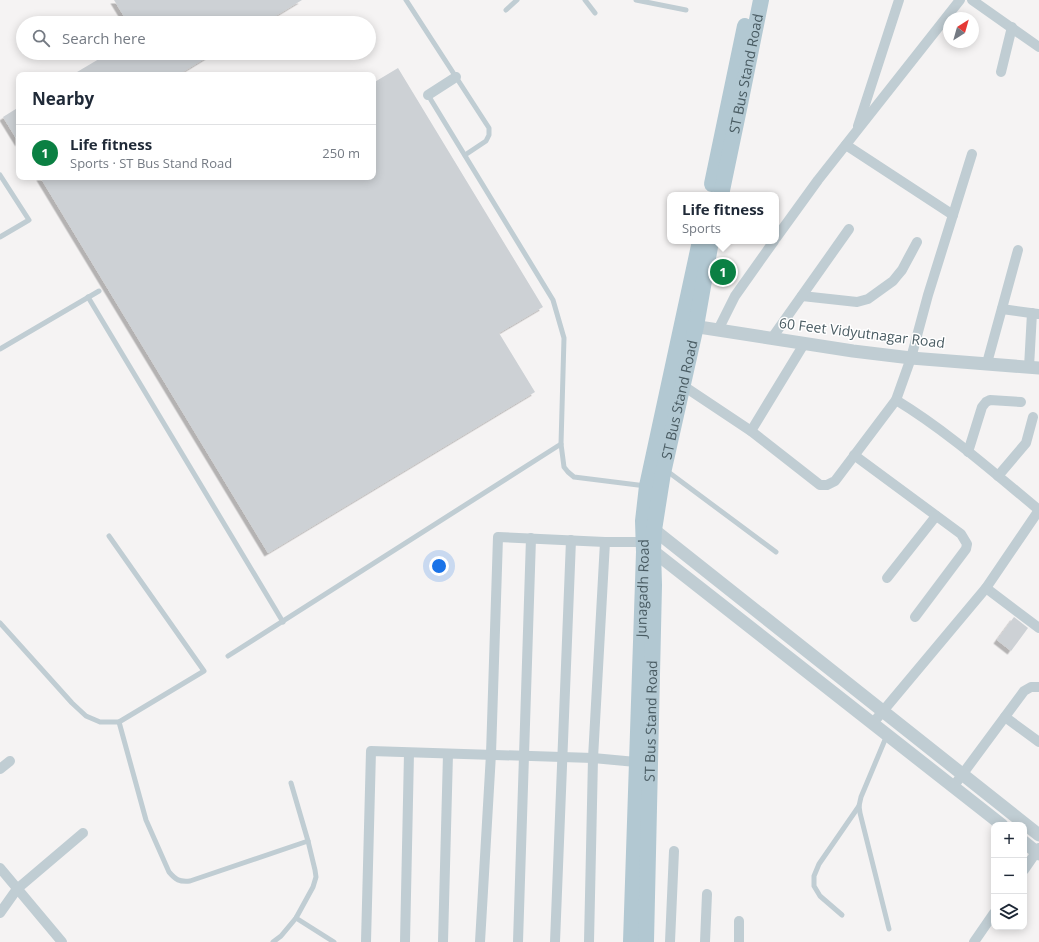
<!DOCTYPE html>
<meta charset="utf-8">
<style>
:root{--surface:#fff;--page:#f6f6f7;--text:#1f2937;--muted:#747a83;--line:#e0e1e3;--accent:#0b8043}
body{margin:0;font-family:"Open Sans",sans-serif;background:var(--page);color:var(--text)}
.controls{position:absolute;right:12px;bottom:12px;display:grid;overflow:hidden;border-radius:8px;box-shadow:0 2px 10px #0003}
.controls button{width:36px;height:36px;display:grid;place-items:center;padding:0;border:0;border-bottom:1px solid var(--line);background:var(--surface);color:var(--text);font:20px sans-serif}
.compass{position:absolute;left:943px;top:12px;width:36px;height:36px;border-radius:50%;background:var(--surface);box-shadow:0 2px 10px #0003;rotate:37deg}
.you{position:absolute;left:439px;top:566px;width:14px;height:14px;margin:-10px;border:3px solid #fff;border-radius:50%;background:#1a73e8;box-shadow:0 0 0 6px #1a73e833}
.badge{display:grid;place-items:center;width:26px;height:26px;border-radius:50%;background:var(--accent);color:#fff;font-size:13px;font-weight:700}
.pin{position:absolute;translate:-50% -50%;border:2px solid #fff;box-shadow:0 1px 4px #0006}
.popup{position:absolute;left:667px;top:192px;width:112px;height:52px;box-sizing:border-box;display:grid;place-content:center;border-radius:8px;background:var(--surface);filter:drop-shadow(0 1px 3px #0005);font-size:13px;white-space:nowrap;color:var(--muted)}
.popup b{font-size:15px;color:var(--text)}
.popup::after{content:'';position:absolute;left:50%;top:100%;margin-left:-8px;border:8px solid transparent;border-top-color:var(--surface)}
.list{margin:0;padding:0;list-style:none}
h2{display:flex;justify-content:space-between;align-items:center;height:52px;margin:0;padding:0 16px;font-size:17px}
h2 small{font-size:13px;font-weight:400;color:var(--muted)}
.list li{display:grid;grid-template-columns:26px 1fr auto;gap:12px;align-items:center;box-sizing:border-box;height:56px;padding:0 16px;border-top:1px solid var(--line)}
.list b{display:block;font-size:15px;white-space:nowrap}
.list p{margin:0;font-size:13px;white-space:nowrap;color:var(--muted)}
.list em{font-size:13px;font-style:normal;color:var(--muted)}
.icon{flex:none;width:22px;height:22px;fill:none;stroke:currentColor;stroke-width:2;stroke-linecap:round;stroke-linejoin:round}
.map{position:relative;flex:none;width:1039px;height:942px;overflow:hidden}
.search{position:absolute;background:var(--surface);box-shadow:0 2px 10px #0003;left:16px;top:16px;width:360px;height:44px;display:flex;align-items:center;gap:10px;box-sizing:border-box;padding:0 14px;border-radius:22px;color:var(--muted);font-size:15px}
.panel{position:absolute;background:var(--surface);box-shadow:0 2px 10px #0003;left:16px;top:72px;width:360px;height:108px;border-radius:8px}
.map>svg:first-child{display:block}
</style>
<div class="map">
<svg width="1039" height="942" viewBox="0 0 1039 942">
<defs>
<filter id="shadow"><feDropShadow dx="-3.5" dy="3.5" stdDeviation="0" flood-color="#0004"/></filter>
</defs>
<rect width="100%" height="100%" fill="#f5f3f3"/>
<g fill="#cdd1d5" filter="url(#shadow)">
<path d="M 114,0 L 302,0 L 264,23 L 128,23 Z"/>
<path d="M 109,53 L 214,53 L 178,75 L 72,75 Z"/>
<path d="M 398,68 L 543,307 L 499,333 L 535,392 L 268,553 L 40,177 L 373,177 L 373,83 Z"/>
<path d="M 19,107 L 19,143 L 3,117 Z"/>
<path d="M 1014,617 L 1028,628 L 1011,651 L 997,640 Z"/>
</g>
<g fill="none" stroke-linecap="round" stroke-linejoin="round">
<g stroke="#c0cdd3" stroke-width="5">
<path d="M 406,0 L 489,128 L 489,135 L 486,141 L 465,155"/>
<path d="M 585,0 L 595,13"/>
<path d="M 636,0 L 686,10"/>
<path d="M 506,10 L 517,0"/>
<path d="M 428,95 L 553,300 L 564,338 L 561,444 L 564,467 L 568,472 L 574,477 L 646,486"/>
<path d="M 0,175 L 29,220 L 0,237"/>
<path d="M 88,297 L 283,622"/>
<path d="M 0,349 L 99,291"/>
<path d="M 667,471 L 776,552"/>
<path d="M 0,623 L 72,703 L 86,716 L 100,722 L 119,722 L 204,671 L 109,536"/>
<path d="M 228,656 L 561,444"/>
<path d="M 119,722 L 146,820 L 169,872 C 176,880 179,882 190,881 L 308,841"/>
<path d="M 887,735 L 861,797 L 859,806 L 860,813 L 889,929"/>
<path d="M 842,915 L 820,896 L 814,886 L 814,876 L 819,864 L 859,806"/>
<path d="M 296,918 L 334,942"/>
<path d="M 273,942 L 281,936 L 296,918 L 313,887 L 316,877 L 315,870 L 308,841 L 291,783"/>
</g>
<g stroke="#c0cdd3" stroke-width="10">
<path d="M 972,0 L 1039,47"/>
<path d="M 1001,72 L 1012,27"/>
<path d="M 428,95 L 456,77"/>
<path d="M 858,126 L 899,0"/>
<path d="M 846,145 L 953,215"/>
<path d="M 776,238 L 818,180 L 960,0"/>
<path d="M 802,296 L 857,302 L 868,299 L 893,281 L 897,276 L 902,270 L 917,242"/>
<path d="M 1002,309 L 1038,314"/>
<path d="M 718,330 L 735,296 L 774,241"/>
<path d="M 772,338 L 849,229"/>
<path d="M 987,363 L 1018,250"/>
<path d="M 1029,367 L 1032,313"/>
<path d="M 679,383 L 751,431 L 820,485 L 827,485 L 835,481 L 896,400 L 911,358 L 928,295 L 972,154"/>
<path d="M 896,400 C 947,431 993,472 1039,510"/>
<path d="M 751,431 L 804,344"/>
<path d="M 968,452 L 982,407 L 986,402 L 990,400 L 1021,402"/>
<path d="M 854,455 L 961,534 L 967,544 L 966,549 L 915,617"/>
<path d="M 998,476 L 1026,443 L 1033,417"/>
<path d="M 887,578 L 936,516"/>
<path d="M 986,588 L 1039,628"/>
<path d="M 1005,717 L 1039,742"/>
<path d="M 873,723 L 986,588 L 1039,510"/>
<path d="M 0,769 L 10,761"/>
<path d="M 953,787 L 1024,691 L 1031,687 L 1039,687"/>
<path d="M 0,868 L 62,942"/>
<path d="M 1024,870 L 1039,848"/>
<path d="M 0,913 L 17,889 L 83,833"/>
<path d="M 366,942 L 371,751 L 593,758 L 636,762"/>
<path d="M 405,942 L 409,753"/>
<path d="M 443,942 L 448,754"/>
<path d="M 480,942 L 491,754 L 498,537 L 605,542 L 643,542"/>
<path d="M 518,942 L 531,538"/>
<path d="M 555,942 L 571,540"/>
<path d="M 589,942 L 593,758 L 605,542"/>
<path d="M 670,942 L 674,851"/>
<path d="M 705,942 L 707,894"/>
<path d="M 739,942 L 739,921"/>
<path d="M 974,942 L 994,913"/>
</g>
<g stroke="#c0cdd3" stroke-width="13">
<path d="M 686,325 L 853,351 L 911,358 L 1039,368"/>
<path d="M 648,525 L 1039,835"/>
<path d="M 648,547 L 1002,825"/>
<path d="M 1024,842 L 1039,854"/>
</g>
<g stroke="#b2c8d2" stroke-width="16">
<path d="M 712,184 L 745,26"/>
<path id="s1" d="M 721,195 L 740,104 L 761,0"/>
<path id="s2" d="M 631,942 L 644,552 L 643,521 L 647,486 L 700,241"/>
<path id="s3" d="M 646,942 L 654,585 L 653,551 L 654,530 L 663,473 L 696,326 L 711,241"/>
</g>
</g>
<g text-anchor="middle" stroke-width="3" stroke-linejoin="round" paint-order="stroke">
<g font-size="14" fill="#495b62" stroke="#fff">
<text dy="5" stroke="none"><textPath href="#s1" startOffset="124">ST Bus Stand Road</textPath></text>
<text transform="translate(862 333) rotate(7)" y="5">60 Feet Vidyutnagar Road</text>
<text dy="5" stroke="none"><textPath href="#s3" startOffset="545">ST Bus Stand Road</textPath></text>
<text dy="5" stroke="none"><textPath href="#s2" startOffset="354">Junagadh Road</textPath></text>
<text dy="5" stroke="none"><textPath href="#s3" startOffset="221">ST Bus Stand Road</textPath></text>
</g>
</g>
</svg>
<div class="controls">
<button>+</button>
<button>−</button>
<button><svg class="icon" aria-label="layers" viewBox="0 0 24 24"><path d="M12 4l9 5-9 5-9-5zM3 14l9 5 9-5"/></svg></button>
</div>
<svg class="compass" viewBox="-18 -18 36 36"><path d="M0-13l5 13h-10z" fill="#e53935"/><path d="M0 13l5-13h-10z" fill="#747a83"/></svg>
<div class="you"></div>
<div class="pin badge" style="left:723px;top:272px">1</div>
<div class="popup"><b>Life fitness</b>Sports</div>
<div class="search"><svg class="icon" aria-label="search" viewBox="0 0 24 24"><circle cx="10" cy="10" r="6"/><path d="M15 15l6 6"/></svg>Search here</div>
<section class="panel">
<h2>Nearby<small></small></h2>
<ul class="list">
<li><span class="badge">1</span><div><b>Life fitness</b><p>Sports · ST Bus Stand Road</p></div><em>250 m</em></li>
</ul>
</section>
</div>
